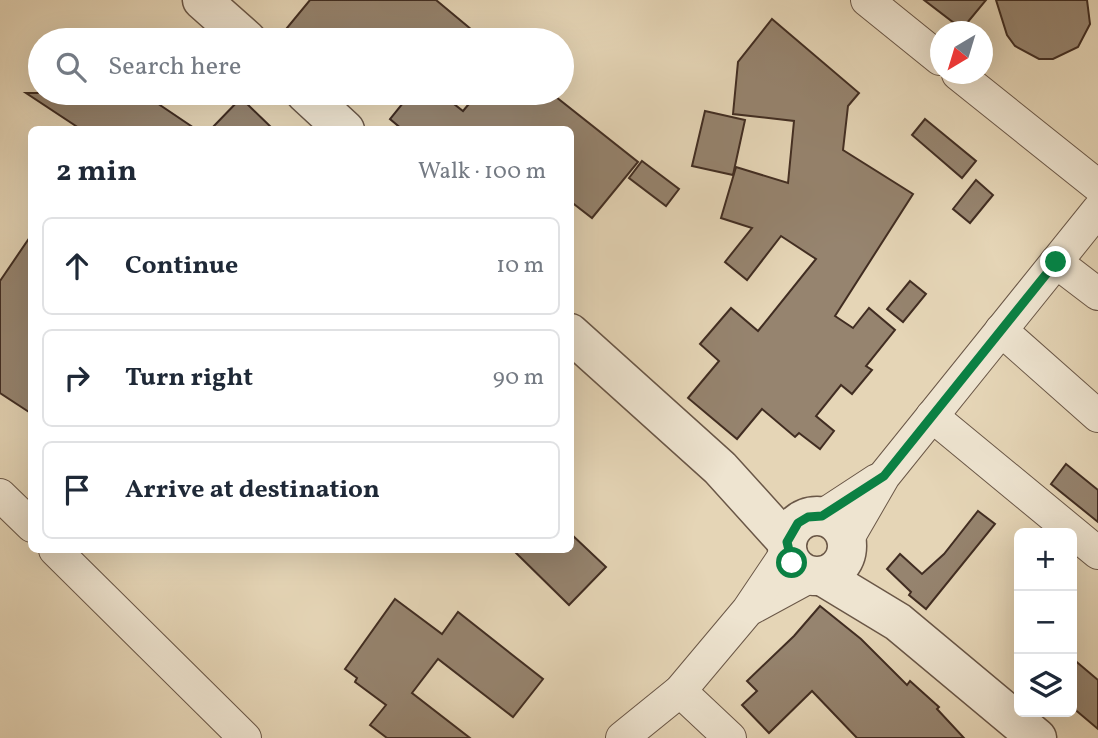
<!DOCTYPE html>
<meta charset="utf-8">
<style>
:root{--surface:#fff;--page:#f2f2f3;--text:#1f2937;--muted:#747a83;--line:#e0e1e3}
body{margin:0;font-family:Vollkorn,serif;background:var(--page);color:var(--text)}
.controls{position:absolute;right:21px;bottom:21px;display:grid;overflow:hidden;border-radius:10px;box-shadow:0 7px 28px #0002}
.controls button{width:63px;height:63px;display:grid;place-items:center;padding:0;border:0;border-bottom:2px solid var(--line);background:var(--surface);color:var(--text);font:35px sans-serif}
.compass{position:absolute;left:930px;top:21px;width:63px;height:63px;border-radius:50%;background:var(--surface);box-shadow:0 7px 28px #0002;rotate:218deg}
.stop{position:absolute;width:21px;height:21px;margin:-16px;border:5px solid #0b8043;border-radius:50%;background:#fff}
.stop.end{background:#0b8043;border-color:#fff;box-shadow:0 2px 7px #0008}
.list{margin:0;padding:0;list-style:none}
h2{display:flex;justify-content:space-between;align-items:center;height:91px;margin:0;padding:0 28px;font-size:30px}
h2 small{font-size:23px;font-weight:400;color:var(--muted)}
.list li{display:grid;grid-template-columns:46px 1fr auto;gap:21px;align-items:center;box-sizing:border-box;height:98px;margin:0 14px 14px;padding:0 14px;border:2px solid var(--line);border-radius:10px}
.list b{display:block;font-size:26px;white-space:nowrap}
.list em{font-size:23px;font-style:normal;color:var(--muted)}
.icon{flex:none;width:38px;height:38px;fill:none;stroke:currentColor;stroke-width:2;stroke-linecap:round;stroke-linejoin:round}
.map{position:relative;flex:none;width:1098px;height:738px;overflow:hidden}
.search{position:absolute;background:var(--surface);box-shadow:0 7px 28px #0002;left:28px;top:28px;width:546px;height:77px;display:flex;align-items:center;gap:18px;box-sizing:border-box;padding:0 24px;border-radius:38px;color:var(--muted);font-size:26px}
.panel{position:absolute;background:var(--surface);box-shadow:0 7px 28px #0002;left:28px;top:126px;width:546px;height:427px;border-radius:10px}
.map>svg:first-child{display:block}
</style>
<div class="map">
<svg width="1098" height="738" viewBox="0 0 1098 738">
<rect width="100%" height="100%" fill="#e5d5b6"/>
<filter id="stains"><feTurbulence type="fractalNoise" baseFrequency=".00286" numOctaves="4"/><feColorMatrix values="0 0 0 0 .2 0 0 0 0 .09 0 0 0 0 .02 0 0 0 .5 -.17"/></filter>
<radialGradient id="worn" r=".72"><stop offset=".6" stop-color="#630" stop-opacity="0"/><stop offset="1" stop-color="#630" stop-opacity=".3"/></radialGradient>
<g fill="#96846f" stroke="#412d22" stroke-width="2">
<path d="M 310,0 L 436,0 L 484,40 L 358,40 L 345,30 L 336,40 L 277,40 Z"/>
<path d="M 924,0 L 986,0 L 962,29 Z"/>
<path d="M 996,0 L 1087,0 L 1090,24 L 1078,47 L 1053,59 L 1039,59 L 1015,46 L 1007,35 Z"/>
<path d="M 772,19 L 859,93 L 848,106 L 843,150 L 913,194 L 835,316 L 853,328 L 869,308 L 895,330 L 866,366 L 872,370 L 852,394 L 841,385 L 816,416 L 834,431 L 820,449 L 799,433 L 795,437 L 762,409 L 737,439 L 688,398 L 719,361 L 700,344 L 731,308 L 758,331 L 816,259 L 781,236 L 747,280 L 725,262 L 752,228 L 721,218 L 736,167 L 788,183 L 794,121 L 733,114 L 738,62 Z"/>
<path d="M 26,93 L 142,93 L 197,130 L 82,130 Z"/>
<path d="M 411,93 L 440,93 L 463,111 L 478,93 L 551,93 L 638,162 L 592,218 L 570,201 L 570,130 L 403,130 L 390,119 Z"/>
<path d="M 241,98 L 274,130 L 210,130 Z"/>
<path d="M 705,111 L 745,120 L 733,175 L 692,166 Z"/>
<path d="M 925,119 L 976,161 L 962,178 L 912,135 Z"/>
<path d="M 642,161 L 679,189 L 666,206 L 629,178 Z"/>
<path d="M 976,180 L 993,195 L 970,223 L 953,209 Z"/>
<path d="M 32,234 L 32,414 L 0,393 L 0,281 Z"/>
<path d="M 910,281 L 926,294 L 903,322 L 887,309 Z"/>
<path d="M 1066,464 L 1098,490 L 1098,522 L 1051,484 Z"/>
<path d="M 978,511 L 995,524 L 926,609 L 909,595 L 911,592 L 887,569 L 900,554 L 922,574 L 944,554 Z"/>
<path d="M 570,533 L 606,567 L 569,605 L 513,550 L 570,550 Z"/>
<path d="M 395,599 L 442,634 L 458,612 L 543,679 L 513,717 L 438,659 L 412,693 L 470,738 L 387,738 L 370,725 L 386,705 L 355,682 L 357,678 L 345,669 Z"/>
<path d="M 820,606 L 861,639 L 907,685 L 910,681 L 939,707 L 937,709 L 964,738 L 857,738 L 812,691 L 769,733 L 742,705 L 757,691 L 747,681 L 794,636 Z"/>
<path d="M 1072,658 L 1098,680 L 1098,729 L 1072,707 Z"/>
</g>
<g fill="none" stroke-linecap="round" stroke-linejoin="round">
<defs>
<g id="minor">
<path d="M 867,0 L 940,59"/>
<path d="M 958,74 L 1098,186"/>
<path d="M 1056,262 L 1098,294"/>
<path d="M 1001,330 L 1098,416"/>
<path d="M 932,416 L 1098,553"/>
<path d="M 0,495 L 32,526"/>
<path d="M 822,516 L 877,480"/>
<path d="M 847,540 L 884,476 L 1098,210"/>
<path d="M 55,550 L 245,738"/>
<path d="M 752,608 L 811,576"/>
<path d="M 680,691 L 730,738"/>
<path d="M 622,738 L 680,691 L 748,610 L 787,552"/>
</g>
<g id="tertiary">
<path d="M 202,0 L 247,40"/>
<path d="M 305,93 L 345,130"/>
<path d="M 570,333 L 720,468 L 787,542"/>
<circle cx="817" cy="546" r="30"/>
<path d="M 822,576 L 898,622 L 1037,738"/>
</g>
</defs>
<use href="#minor" stroke="#6a5747" stroke-width="34"/>
<use href="#tertiary" stroke="#6a5747" stroke-width="41"/>
<use href="#minor" stroke="#eee4d0" stroke-width="32"/>
<use href="#tertiary" stroke="#eee4d0" stroke-width="38"/>
</g>
<g fill="none" stroke-linecap="round" stroke-linejoin="round">
<path stroke="#0b8043" stroke-width="9" d="M 792,563 L 787,542 L 798,523 L 808,517 L 822,516 L 884,476 L 1056,262"/>
</g>
<rect width="100%" height="100%" filter="url(#stains)"/>
<rect width="100%" height="100%" fill="url(#worn)"/>
</svg>
<div class="controls">
<button>+</button>
<button>−</button>
<button><svg class="icon" aria-label="layers" viewBox="0 0 24 24"><path d="M12 4l9 5-9 5-9-5zM3 14l9 5 9-5"/></svg></button>
</div>
<svg class="compass" viewBox="-18 -18 36 36"><path d="M0-13l5 13h-10z" fill="#e53935"/><path d="M0 13l5-13h-10z" fill="#747a83"/></svg>
<div class="stop" style="left:792px;top:563px"></div>
<div class="stop end" style="left:1056px;top:262px"></div>
<div class="search"><svg class="icon" aria-label="search" viewBox="0 0 24 24"><circle cx="10" cy="10" r="6"/><path d="M15 15l6 6"/></svg>Search here</div>
<section class="panel">
<h2>2 min<small>Walk · 100 m</small></h2>
<ul class="list">
<li><svg class="icon" aria-label="ahead" viewBox="0 0 24 24"><path d="M12 20V5M6 11l6-6 6 6"/></svg><div><b>Continue</b></div><em>10 m</em></li>
<li><svg class="icon" aria-label="right" viewBox="0 0 24 24"><path d="M7 20v-9h11M14 6l5 5-5 5"/></svg><div><b>Turn right</b></div><em>90 m</em></li>
<li><svg class="icon" aria-label="arrive" viewBox="0 0 24 24"><path d="M6 21V4h12l-3 4 3 4H6"/></svg><div><b>Arrive at destination</b></div></li>
</ul>
</section>
</div>
